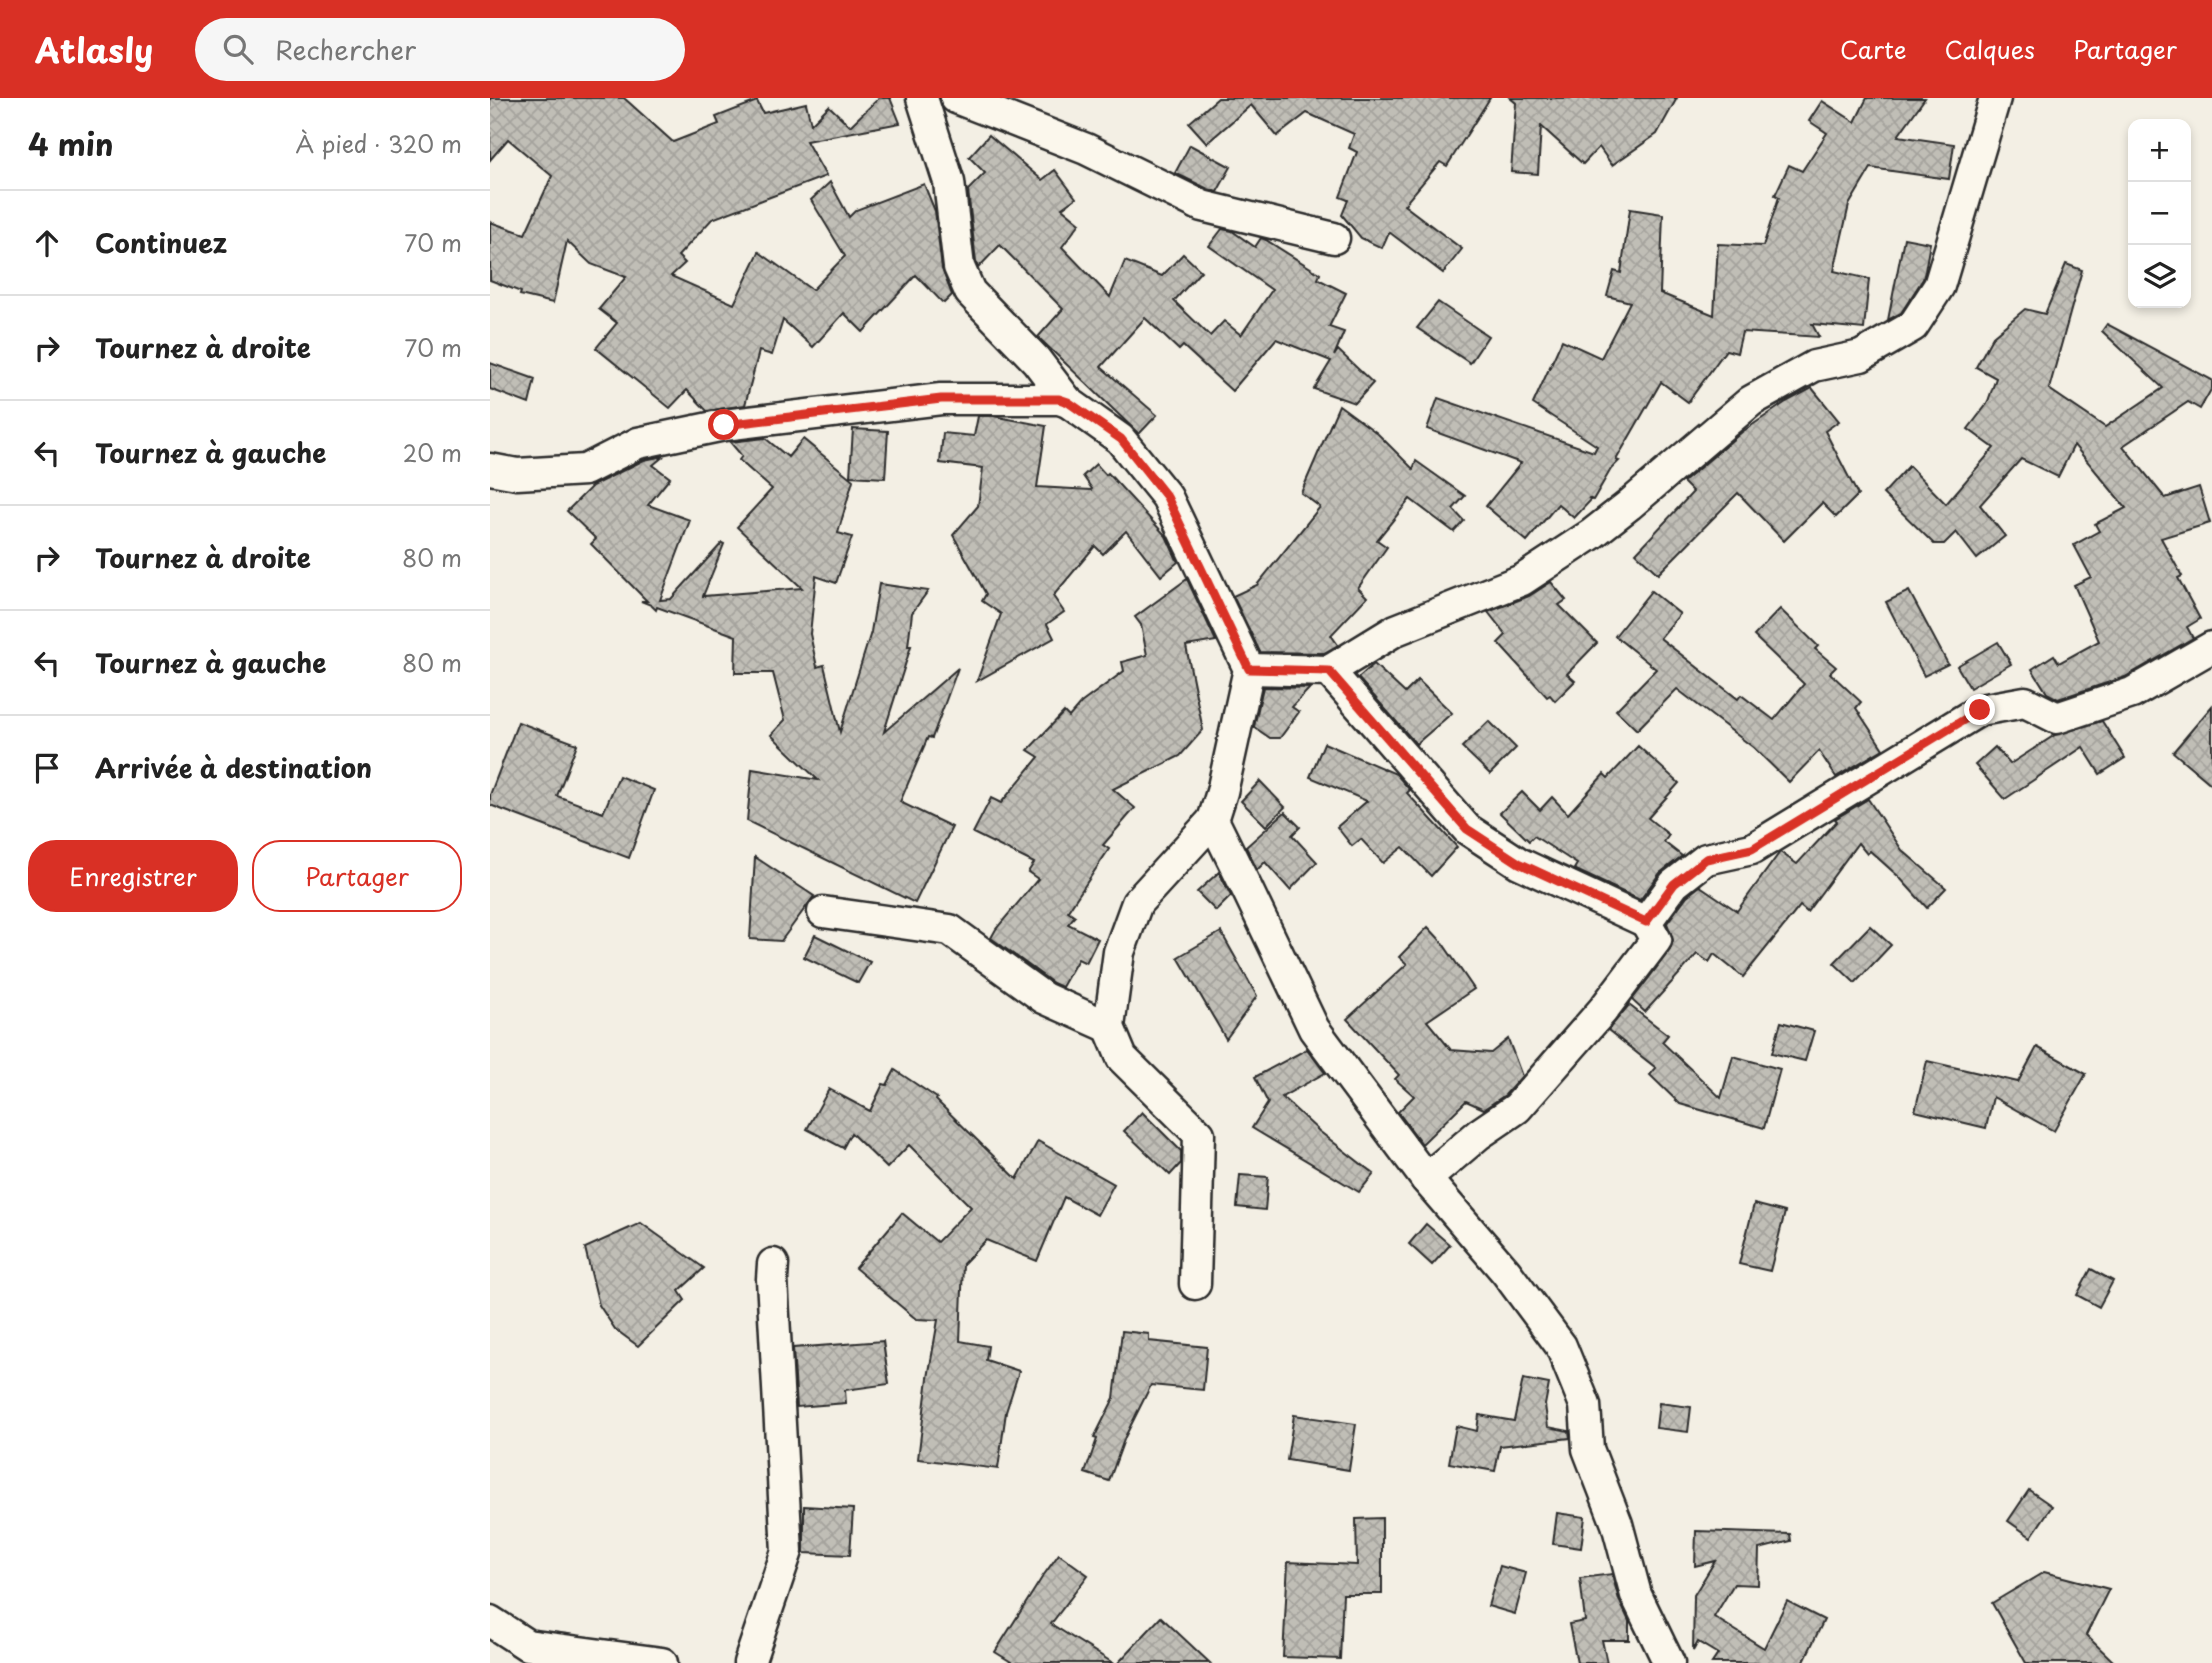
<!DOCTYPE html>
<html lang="fr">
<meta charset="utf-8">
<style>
:root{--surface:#fff;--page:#f6f6f6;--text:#222;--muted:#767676;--line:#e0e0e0;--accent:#d93025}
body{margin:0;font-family:"Playpen Sans",sans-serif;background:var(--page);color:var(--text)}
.controls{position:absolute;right:21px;top:21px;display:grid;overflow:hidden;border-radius:14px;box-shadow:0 4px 10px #0003}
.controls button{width:63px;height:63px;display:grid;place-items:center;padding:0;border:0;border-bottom:2px solid var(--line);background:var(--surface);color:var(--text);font:35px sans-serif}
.stop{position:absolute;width:21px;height:21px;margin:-16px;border:5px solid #d93025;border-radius:50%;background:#fff}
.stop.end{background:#d93025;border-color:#fff;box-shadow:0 2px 7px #0008}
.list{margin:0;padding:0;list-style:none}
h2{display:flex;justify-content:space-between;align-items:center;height:91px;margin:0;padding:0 28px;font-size:30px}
h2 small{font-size:23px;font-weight:400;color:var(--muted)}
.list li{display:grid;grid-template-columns:46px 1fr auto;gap:21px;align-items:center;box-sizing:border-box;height:105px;padding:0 28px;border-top:2px solid var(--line)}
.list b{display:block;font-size:26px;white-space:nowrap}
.list em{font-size:23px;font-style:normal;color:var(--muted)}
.actions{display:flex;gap:14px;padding:21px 28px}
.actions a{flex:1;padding:16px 0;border:2px solid var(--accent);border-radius:28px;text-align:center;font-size:24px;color:var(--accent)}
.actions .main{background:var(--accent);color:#fff}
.icon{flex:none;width:38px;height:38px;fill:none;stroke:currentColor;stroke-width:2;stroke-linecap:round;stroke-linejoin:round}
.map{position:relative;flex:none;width:1722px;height:1565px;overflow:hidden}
header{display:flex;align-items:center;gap:42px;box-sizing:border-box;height:98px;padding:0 35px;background:var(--accent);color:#fff}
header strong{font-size:33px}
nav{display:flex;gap:38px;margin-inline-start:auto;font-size:24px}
.search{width:490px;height:63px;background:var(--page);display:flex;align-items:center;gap:18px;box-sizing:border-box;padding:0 24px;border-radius:38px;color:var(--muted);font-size:26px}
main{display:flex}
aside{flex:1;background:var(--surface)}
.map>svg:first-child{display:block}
</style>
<header>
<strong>Atlasly</strong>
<div class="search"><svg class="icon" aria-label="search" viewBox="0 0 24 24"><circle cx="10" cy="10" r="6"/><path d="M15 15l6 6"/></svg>Rechercher</div>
<nav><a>Carte</a><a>Calques</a><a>Partager</a></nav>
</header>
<main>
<aside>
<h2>4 min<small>À pied · 320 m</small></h2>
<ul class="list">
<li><svg class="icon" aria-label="ahead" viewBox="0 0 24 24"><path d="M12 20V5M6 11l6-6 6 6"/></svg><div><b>Continuez</b></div><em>70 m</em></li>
<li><svg class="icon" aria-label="right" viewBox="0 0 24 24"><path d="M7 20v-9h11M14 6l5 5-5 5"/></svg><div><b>Tournez à droite</b></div><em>70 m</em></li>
<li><svg class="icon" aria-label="left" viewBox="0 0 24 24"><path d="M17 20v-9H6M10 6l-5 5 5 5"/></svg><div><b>Tournez à gauche</b></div><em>20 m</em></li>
<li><svg class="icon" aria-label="right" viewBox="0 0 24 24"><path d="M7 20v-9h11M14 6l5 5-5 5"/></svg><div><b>Tournez à droite</b></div><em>80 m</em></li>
<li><svg class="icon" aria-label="left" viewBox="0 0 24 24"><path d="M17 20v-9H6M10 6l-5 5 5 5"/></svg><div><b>Tournez à gauche</b></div><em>80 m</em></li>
<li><svg class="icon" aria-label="arrive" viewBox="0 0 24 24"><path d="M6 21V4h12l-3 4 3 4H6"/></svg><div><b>Arrivée à destination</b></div></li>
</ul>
<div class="actions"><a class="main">Enregistrer</a><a>Partager</a></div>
</aside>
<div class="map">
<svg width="1722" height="1565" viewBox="0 0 1722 1565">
<defs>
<pattern id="building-cross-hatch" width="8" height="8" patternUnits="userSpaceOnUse" patternTransform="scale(1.75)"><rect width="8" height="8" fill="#c0beb6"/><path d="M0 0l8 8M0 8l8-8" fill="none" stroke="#a5a39d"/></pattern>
</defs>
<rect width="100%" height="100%" fill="#f3efe4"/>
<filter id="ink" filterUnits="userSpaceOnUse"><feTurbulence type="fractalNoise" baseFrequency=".0143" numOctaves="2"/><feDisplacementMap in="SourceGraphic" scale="14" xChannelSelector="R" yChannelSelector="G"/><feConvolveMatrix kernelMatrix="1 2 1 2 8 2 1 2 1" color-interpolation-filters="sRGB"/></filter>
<g filter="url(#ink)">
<g fill="url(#building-cross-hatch)" stroke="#2b2b2b" stroke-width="2">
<path d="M 0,0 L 134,0 L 183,44 L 229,26 L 226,19 L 267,3 L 273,15 L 316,5 L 321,26 L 339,8 L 360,28 L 389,0 L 400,0 L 410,25 L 316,43 L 336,78 L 222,121 L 188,158 L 195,165 L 181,178 L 244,206 L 269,154 L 322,192 L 355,158 L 321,102 L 340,84 L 359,119 L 366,112 L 434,86 L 445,113 L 452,171 L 462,197 L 454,205 L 452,204 L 426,177 L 373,234 L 354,215 L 323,249 L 293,222 L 282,257 L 269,253 L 255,307 L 217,313 L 197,292 L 180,310 L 106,250 L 127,225 L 109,211 L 136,179 L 101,166 L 77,143 L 63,205 L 30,197 L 31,194 L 0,182 L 0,124 L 35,136 L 62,78 L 18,41 L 0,62 Z"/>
<path d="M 728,0 L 1000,0 L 957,68 L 950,64 L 914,107 L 972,151 L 953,175 L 899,134 L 892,150 L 871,140 L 852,117 L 858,102 L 850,99 L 867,54 L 859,50 L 864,36 L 817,15 L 787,38 L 761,7 L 717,45 L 699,25 Z"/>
<path d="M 1020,0 L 1187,0 L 1167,36 L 1122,67 L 1109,49 L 1093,66 L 1051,28 L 1048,76 L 1021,74 L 1026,5 Z"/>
<path d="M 1377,0 L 1435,0 L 1408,38 L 1464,46 L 1459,81 L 1381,70 L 1359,107 L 1344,173 L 1379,181 L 1374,231 L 1322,226 L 1329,239 L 1252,234 L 1247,255 L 1236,252 L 1198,304 L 1171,284 L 1126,362 L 1129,363 L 1121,371 L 1103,402 L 1098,400 L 1101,402 L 1084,420 L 1068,406 L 1037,443 L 996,408 L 1031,365 L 937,331 L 948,300 L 1104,354 L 1107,348 L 1043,306 L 1072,242 L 1111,260 L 1140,204 L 1117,198 L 1124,173 L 1131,175 L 1140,111 L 1173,116 L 1170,195 L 1224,217 L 1228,146 L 1273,148 L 1289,99 L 1285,97 L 1299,67 L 1312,73 L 1337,35 L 1319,23 L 1332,3 L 1365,24 Z"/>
<path d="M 499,37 L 552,82 L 565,72 L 586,100 L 572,110 L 590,125 L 572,149 L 620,199 L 635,163 L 672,178 L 693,156 L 711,173 L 684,203 L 720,238 L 734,223 L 751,237 L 782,192 L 719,148 L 732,131 L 742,133 L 765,149 L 771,140 L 776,142 L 830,176 L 828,181 L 856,195 L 839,229 L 854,234 L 844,258 L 848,252 L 883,285 L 865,305 L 824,291 L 841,263 L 786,241 L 742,293 L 693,248 L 689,252 L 655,220 L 611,269 L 667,317 L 649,336 L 548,239 L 573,211 L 510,147 L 488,170 L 486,164 L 478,92 L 495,75 L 479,59 Z"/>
<path d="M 700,47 L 741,69 L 727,94 L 718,91 L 685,75 Z"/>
<path d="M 1414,140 L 1440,145 L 1435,173 L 1433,181 L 1411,215 L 1398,222 Z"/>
<path d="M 1576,166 L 1592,172 L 1559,291 L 1615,329 L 1673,290 L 1612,233 L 1617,226 L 1722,282 L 1722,290 L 1710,311 L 1698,304 L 1633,348 L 1675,400 L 1709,389 L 1720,425 L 1671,440 L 1692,478 L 1688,480 L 1710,521 L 1697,529 L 1703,540 L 1635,579 L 1568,601 L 1557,595 L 1542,571 L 1564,557 L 1569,565 L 1609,543 L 1584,487 L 1601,479 L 1584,447 L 1609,433 L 1605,426 L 1636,410 L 1584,347 L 1568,379 L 1531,361 L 1490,407 L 1515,438 L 1487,461 L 1466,434 L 1454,446 L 1444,446 L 1393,396 L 1419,368 L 1456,406 L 1504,350 L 1478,331 L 1497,306 L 1506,280 L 1486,269 L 1503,238 L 1535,211 L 1555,216 Z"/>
<path d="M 948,204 L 998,238 L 980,265 L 927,230 Z"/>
<path d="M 0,265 L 45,281 L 39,306 L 0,291 Z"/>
<path d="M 1322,290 L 1349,323 L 1335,333 L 1368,397 L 1346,419 L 1332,405 L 1294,443 L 1248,395 L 1168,476 L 1146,455 L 1203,394 L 1193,384 L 1252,334 L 1296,304 Z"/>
<path d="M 849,307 L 887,335 L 923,371 L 926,363 L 975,398 L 963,411 L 974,423 L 964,434 L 920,401 L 887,442 L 897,449 L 868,490 L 877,499 L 841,537 L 848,547 L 834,555 L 770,554 L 743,498 L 767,487 L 830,409 L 811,395 Z"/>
<path d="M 488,318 L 503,318 L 556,328 L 547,389 L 601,392 L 602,391 L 593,378 L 606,366 L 616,377 L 618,375 L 676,438 L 688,464 L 671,478 L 636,433 L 613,456 L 605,448 L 563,498 L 574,514 L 557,526 L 564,540 L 487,583 L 511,516 L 492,503 L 496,496 L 463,437 L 488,408 L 493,370 L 450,365 L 453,335 L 484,338 Z"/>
<path d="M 363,331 L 398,333 L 395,380 L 360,378 Z"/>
<path d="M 275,340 L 298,359 L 313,341 L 363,382 L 348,435 L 362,439 L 346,485 L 326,478 L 320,536 L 327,569 L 334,567 L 350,634 L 381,534 L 389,486 L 438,493 L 422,515 L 418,548 L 421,548 L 394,634 L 468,570 L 442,640 L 438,639 L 410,704 L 462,729 L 425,805 L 257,723 L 262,671 L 328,682 L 281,637 L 295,622 L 283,575 L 245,575 L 246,538 L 167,509 L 166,512 L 161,507 L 151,503 L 157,503 L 101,446 L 106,441 L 77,413 L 102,388 L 154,362 L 174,358 L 163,367 L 180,380 L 158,407 L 200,422 L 170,502 L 181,501 L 232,445 L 234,446 L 213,498 L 312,490 L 247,429 L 282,391 L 249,362 L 252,358 L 240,344 Z"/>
<path d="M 697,481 L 726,543 L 696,548 L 713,632 L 690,658 L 623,691 L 645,710 L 613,747 L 619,751 L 578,813 L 585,818 L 578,826 L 608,841 L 596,865 L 588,861 L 572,889 L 563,885 L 501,840 L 506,831 L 548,781 L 538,774 L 544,765 L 483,735 L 501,700 L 511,705 L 549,659 L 538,652 L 574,614 L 579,619 L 591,605 L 634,573 L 632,564 L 657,557 L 651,527 L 645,519 Z"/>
<path d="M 1061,484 L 1076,502 L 1069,507 L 1107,545 L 1077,576 L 1085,583 L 1065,603 L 1060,597 L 1057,599 L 1008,545 L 1016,537 L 998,514 L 1039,498 Z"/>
<path d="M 1161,493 L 1190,516 L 1170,540 L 1248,601 L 1251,597 L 1284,622 L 1314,586 L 1264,538 L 1290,511 L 1328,548 L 1325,551 L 1346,569 L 1340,575 L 1371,604 L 1366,610 L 1393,651 L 1346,679 L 1329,653 L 1299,684 L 1264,650 L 1187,591 L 1147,632 L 1126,612 L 1166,571 L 1125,538 Z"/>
<path d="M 1419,493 L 1458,566 L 1434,578 L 1396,504 Z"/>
<path d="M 1508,544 L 1521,566 L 1480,590 L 1467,568 Z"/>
<path d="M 884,566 L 915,595 L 928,582 L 962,615 L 926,646 L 868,580 Z"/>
<path d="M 773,589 L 820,590 L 802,609 L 809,614 L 790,640 L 780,640 L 764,629 Z"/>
<path d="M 1722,608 L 1722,687 L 1683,654 Z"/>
<path d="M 999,623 L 1026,650 L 1000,676 L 972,649 Z"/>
<path d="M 1612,623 L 1635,660 L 1610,676 L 1593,649 L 1515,701 L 1485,667 L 1505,649 L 1520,666 L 1565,637 Z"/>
<path d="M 28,624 L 87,646 L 67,698 L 113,715 L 129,678 L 164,692 L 139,760 L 0,707 L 0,697 Z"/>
<path d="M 834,645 L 906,676 L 920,692 L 917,695 L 967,749 L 941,778 L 913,749 L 893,765 L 871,741 L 862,748 L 847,729 L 877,703 L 820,679 Z"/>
<path d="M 1148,648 L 1189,685 L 1158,720 L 1179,737 L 1174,744 L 1192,758 L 1170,775 L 1150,802 L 1084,771 L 1087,766 L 1044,738 L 1039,743 L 1010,715 L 1032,694 L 1050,712 L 1062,699 L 1078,716 L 1114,676 L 1118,680 Z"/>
<path d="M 770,683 L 795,709 L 776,728 L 751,703 Z"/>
<path d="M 1378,701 L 1412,752 L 1456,790 L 1437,810 L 1409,779 L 1380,753 L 1377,756 L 1368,745 L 1317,814 L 1310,808 L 1253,879 L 1224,856 L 1219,864 L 1207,856 L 1155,914 L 1142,902 L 1180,852 L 1183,842 L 1177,825 L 1197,798 L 1210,788 L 1247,813 L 1290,754 L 1307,766 L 1347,723 L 1345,721 Z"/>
<path d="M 795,714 L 810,729 L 802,737 L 827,764 L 800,792 L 775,764 L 767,772 L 756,749 Z"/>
<path d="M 265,759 L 324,798 L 291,843 L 260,841 Z"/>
<path d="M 729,774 L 741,798 L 726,813 L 707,794 Z"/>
<path d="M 1380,828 L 1401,847 L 1365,885 L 1344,865 Z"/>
<path d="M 938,829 L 951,843 L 984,891 L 937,923 L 961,952 L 1001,955 L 1018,941 L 1032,978 L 1015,997 L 994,1011 L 976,1003 L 932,1046 L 908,1014 L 924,998 L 905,981 L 909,977 L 857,921 L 917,866 L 909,859 Z"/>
<path d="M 731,834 L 767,898 L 736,941 L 688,859 Z"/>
<path d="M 325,837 L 380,864 L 368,885 L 314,859 Z"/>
<path d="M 1139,907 L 1178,937 L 1172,944 L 1231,1000 L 1243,958 L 1290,971 L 1274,1030 L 1190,1006 L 1160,977 L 1166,970 L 1118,932 Z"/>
<path d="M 1291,924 L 1324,933 L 1315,963 L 1282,955 Z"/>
<path d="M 1547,949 L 1596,976 L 1564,1033 L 1503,999 L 1496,1030 L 1425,1013 L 1437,963 L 1528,984 Z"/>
<path d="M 817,951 L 835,975 L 792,999 L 829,1033 L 884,1076 L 869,1094 L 762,1030 L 778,1005 L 765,979 Z"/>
<path d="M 405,972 L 447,1000 L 446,1002 L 527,1081 L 548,1043 L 624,1086 L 607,1117 L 574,1099 L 547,1163 L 496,1142 L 473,1166 L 470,1243 L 498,1248 L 496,1262 L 529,1273 L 516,1314 L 508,1371 L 428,1361 L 438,1280 L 448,1222 L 426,1221 L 365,1170 L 412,1115 L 447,1144 L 481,1109 L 419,1047 L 397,1070 L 361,1035 L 353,1050 L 317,1031 L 339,991 L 380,1013 L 393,986 L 397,987 Z"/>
<path d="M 652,1014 L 691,1053 L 691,1065 L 680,1077 L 634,1033 Z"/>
<path d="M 750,1077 L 778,1079 L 775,1112 L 747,1109 Z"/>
<path d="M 1264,1106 L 1295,1114 L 1280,1173 L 1249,1166 Z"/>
<path d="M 151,1125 L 214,1170 L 189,1193 L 195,1202 L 148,1248 L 125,1231 L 109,1207 L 95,1150 Z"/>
<path d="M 936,1126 L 960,1147 L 942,1167 L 919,1146 Z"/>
<path d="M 1601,1171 L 1623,1183 L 1609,1209 L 1587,1197 Z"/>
<path d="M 632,1233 L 659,1236 L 659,1243 L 717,1249 L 713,1292 L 661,1287 L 635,1339 L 619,1383 L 595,1375 L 607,1341 L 604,1340 L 624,1300 Z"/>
<path d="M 393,1243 L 399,1286 L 355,1292 L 356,1305 L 307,1309 L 303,1250 Z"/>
<path d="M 1033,1281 L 1059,1286 L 1055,1307 L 1058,1329 L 1079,1333 L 1080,1340 L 1010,1348 L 1005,1373 L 959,1365 L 966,1328 L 987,1333 L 989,1317 L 1024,1323 Z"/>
<path d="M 1169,1305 L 1201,1309 L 1198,1334 L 1166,1330 Z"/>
<path d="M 804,1317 L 866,1326 L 859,1372 L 797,1362 Z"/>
<path d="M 1539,1392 L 1562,1408 L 1541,1439 L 1518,1423 Z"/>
<path d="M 314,1408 L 363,1411 L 360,1457 L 314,1455 Z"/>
<path d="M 1067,1415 L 1095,1419 L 1091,1450 L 1063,1446 Z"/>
<path d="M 892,1420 L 892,1496 L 853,1496 L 850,1561 L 793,1559 L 798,1464 L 867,1467 L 866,1421 Z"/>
<path d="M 1206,1433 L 1300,1436 L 1301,1443 L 1269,1451 L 1268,1487 L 1244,1486 L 1224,1519 L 1274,1550 L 1297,1503 L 1334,1522 L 1313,1565 L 1222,1565 L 1228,1556 L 1208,1544 L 1203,1553 L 1204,1497 L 1225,1463 L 1205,1468 Z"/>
<path d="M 569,1456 L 598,1477 L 561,1526 L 623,1565 L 523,1565 L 505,1554 L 553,1478 Z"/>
<path d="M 1010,1468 L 1036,1475 L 1025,1516 L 998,1508 Z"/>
<path d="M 1554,1474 L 1619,1491 L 1596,1537 L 1625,1565 L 1536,1565 L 1502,1505 Z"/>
<path d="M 1122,1476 L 1129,1502 L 1139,1523 L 1139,1542 L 1112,1542 L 1117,1565 L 1087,1565 L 1079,1526 L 1095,1523 L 1090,1480 Z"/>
<path d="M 671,1519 L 720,1565 L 628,1565 Z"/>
</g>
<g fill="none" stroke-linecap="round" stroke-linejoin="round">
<defs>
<g id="street">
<path d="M 432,0 L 459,84 L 469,169 L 480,194 L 546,262 L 578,304"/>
<path d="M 466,0 L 596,51 L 712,108 L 844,140"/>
<path d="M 0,371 L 27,376 L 95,372 L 148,345 L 234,327 L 451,301 L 569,301 L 578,304 L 630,341 L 677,399 L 759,571 L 732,694 L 723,722 L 757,791 L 824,931 L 936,1081 L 1016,1174 L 1071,1248 L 1095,1307 L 1098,1351 L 1127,1426 L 1146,1497 L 1179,1565"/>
<path d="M 759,571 L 839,573 L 906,532 L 1032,482 L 1102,436 L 1139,407 L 1261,303 L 1324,268 L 1371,258 L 1423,228 L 1449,188 L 1505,0"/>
<path d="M 839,573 L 977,731 L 1029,765 L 1156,824"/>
<path d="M 333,814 L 460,832 L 554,900 L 619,929"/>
<path d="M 936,1081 L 989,1036 L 1027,1010 L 1113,912 L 1166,842 L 1156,824 L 1184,786 L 1216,761 L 1262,751 L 1490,612 L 1535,604 L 1567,620 L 1642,595 L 1722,549"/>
<path d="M 705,1186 L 709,1036 L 632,960 L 619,929 L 629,854 L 647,805 L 723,722"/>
<path d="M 0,1523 L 37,1547 L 172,1565"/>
<path d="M 259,1565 L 297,1453 L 282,1181 L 283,1166"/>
</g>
</defs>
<use href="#street" stroke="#2b2b2b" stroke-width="35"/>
<use href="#street" stroke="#fbf7ec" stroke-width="30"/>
</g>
</g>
<g fill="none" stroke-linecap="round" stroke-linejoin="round" filter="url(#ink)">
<path stroke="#d93025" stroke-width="9" d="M 234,327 L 451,301 L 569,301 L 578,304 L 631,341 L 677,399 L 759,571 L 839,573 L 977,731 L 1029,765 L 1156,824 L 1184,786 L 1216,761 L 1262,751 L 1490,612"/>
</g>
</svg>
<div class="controls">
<button>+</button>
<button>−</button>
<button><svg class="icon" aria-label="layers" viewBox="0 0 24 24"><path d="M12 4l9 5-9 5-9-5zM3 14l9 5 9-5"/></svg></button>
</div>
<div class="stop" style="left:234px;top:327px"></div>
<div class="stop end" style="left:1490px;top:612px"></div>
</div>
</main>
